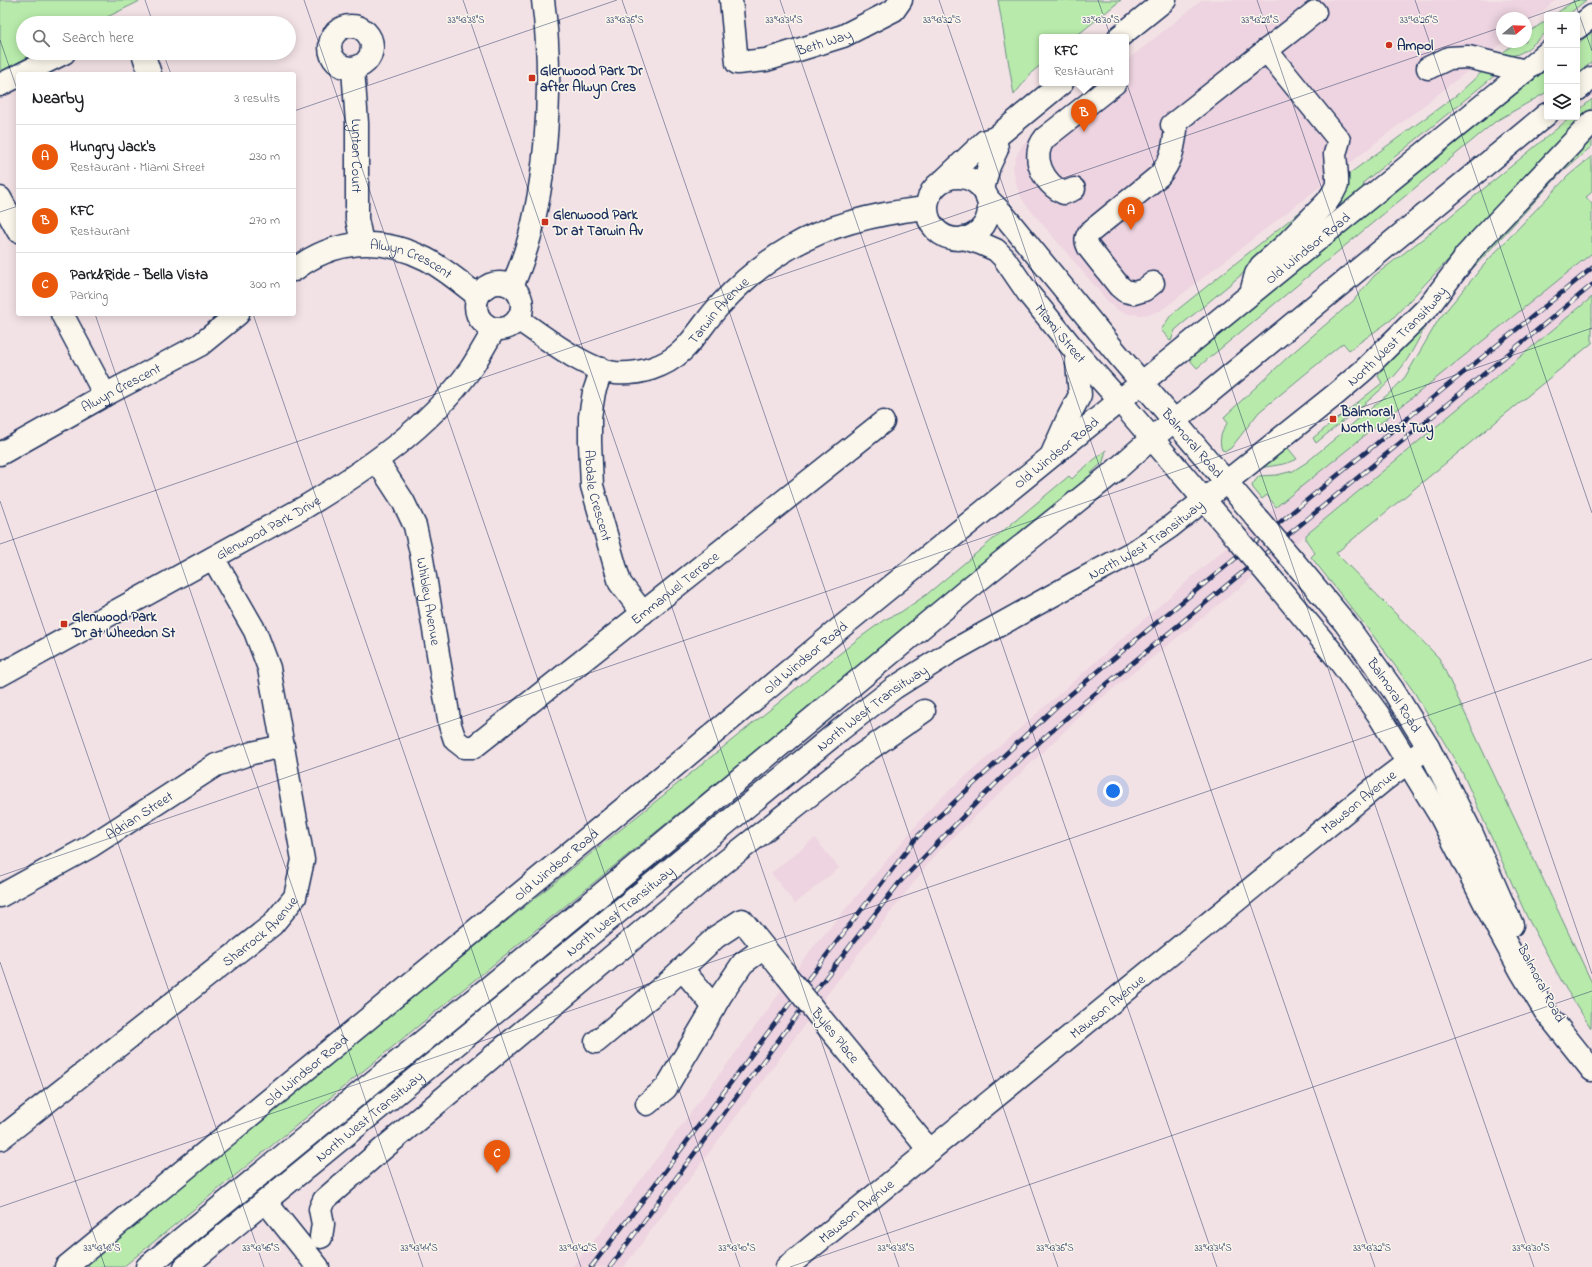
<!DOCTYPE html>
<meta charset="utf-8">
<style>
:root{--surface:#fff;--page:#f6f6f6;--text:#202124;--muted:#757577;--line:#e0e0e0;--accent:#ea580c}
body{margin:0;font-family:"Indie Flower",sans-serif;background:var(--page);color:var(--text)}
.controls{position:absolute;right:12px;top:12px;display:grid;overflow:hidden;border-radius:4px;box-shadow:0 2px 10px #0003}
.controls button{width:36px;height:36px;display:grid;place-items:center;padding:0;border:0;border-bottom:1px solid var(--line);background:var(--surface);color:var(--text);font:20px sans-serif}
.compass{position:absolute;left:1496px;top:12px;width:36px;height:36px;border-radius:50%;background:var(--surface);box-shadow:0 2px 10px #0003;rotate:71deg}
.you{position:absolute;left:1113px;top:791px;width:14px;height:14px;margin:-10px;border:3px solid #fff;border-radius:50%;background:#1a73e8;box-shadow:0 0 0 6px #1a73e833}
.badge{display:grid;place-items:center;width:26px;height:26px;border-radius:50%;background:var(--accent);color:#fff;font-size:13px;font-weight:700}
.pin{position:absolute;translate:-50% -33px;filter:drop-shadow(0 1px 2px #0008)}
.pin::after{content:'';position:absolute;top:21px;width:14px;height:12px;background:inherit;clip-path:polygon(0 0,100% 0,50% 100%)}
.popup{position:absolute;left:1039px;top:34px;width:90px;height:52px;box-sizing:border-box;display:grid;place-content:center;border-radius:4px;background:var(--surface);filter:drop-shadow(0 1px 3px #0005);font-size:13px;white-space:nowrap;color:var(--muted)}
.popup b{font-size:15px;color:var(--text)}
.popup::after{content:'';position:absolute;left:50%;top:100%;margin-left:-8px;border:8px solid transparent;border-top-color:var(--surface)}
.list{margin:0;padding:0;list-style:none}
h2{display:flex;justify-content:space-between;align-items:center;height:52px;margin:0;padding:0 16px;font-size:17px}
h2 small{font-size:13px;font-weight:400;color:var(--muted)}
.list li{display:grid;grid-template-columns:26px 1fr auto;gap:12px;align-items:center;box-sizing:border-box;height:64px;padding:0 16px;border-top:1px solid var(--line)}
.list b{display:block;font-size:15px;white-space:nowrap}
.list p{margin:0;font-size:13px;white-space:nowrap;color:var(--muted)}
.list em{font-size:13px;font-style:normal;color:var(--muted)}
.icon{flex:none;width:22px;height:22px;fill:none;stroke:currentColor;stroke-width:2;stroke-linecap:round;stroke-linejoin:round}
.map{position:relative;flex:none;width:1592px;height:1267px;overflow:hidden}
.search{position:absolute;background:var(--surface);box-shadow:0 2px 10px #0003;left:16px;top:16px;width:280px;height:44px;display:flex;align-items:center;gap:10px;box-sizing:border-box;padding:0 14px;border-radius:22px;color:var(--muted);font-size:15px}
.panel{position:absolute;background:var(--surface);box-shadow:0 2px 10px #0003;left:16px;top:72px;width:280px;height:244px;border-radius:4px}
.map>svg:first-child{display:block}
</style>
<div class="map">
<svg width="1592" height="1267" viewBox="0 0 1592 1267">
<rect width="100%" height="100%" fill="#f3e2e5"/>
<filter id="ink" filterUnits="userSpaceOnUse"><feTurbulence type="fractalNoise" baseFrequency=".025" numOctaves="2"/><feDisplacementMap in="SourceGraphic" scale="8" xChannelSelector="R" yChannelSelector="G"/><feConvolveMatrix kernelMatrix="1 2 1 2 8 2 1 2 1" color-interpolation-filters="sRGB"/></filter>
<g filter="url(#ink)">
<g fill="#edd4e0">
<path d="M 1202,0 L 1556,0 L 1526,24 L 1526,18 L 1502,18 L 1502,42 L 1504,42 L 1469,70 L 1162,310 L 1151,314 L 1140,315 L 1129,314 L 1119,311 L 1110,304 L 1026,205 L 1019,193 L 1015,180 L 1013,167 L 1017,154 L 1023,144 L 1099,83 L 1126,83 L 1126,61 Z"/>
<path d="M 1592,253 L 1592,297 L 1306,535 L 1089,708 L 936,854 L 832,988 L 624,1267 L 572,1267 L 612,1218 L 769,1008 L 804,958 L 935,803 L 1201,569 L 1278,505 Z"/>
<path d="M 815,838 L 839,868 L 795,904 L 771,873 Z"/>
</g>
<g fill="#b8ebab" stroke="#6a8d84">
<path d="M 0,0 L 142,0 L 95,23 L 23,23 L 23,53 L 35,53 L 0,72 Z"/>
<path d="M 998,0 L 1121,0 L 1075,37 L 1042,37 L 1042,64 L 1032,72 L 1014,95 Z"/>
<path d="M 1575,0 L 1586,0 L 1568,15 L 1554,15 Z"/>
<path d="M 1547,20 L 1547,32 C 1532,44 1521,60 1500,55 L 1516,42 L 1526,42 L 1526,34 Z"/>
<path d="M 1592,32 L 1592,62 L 1577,74 L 1577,44 Z"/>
<path d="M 1547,69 L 1547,92 L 1496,121 L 1197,368 L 1189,359 Z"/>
<path d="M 1483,71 L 1494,76 L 1364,182 L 1363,188 L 1296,241 L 1346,176 L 1458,94 Z"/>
<path d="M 1592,99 L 1592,108 L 1391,320 L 1349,350 L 1343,343 L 1259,412 L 1231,448 L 1226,451 L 1222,450 C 1218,439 1222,431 1228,422 L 1224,417 L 1289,356 L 1353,301 L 1374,276 L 1425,237 L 1571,117 L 1577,117 L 1577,112 Z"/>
<path d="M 1592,137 L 1592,146 L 1562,172 L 1438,306 C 1424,325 1416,348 1402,367 C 1381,394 1343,420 1316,443 L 1313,438 L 1382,383 L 1378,376 L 1400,345 L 1476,259 Z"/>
<path d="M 1592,156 L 1592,192 L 1586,197 L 1592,204 L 1592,253 L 1276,507 L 1267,495 L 1262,499 L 1253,488 L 1252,485 L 1259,476 L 1277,475 L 1293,471 L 1307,462 L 1393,390 L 1405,377 L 1439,319 L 1489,259 L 1568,176 Z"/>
<path d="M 1327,190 L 1277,245 L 1175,330 L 1171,341 L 1161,330 L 1171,315 Z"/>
<path d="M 1592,297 L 1592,343 L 1336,553 L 1439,658 L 1592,983 L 1591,1028 L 1566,989 L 1527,917 L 1462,772 L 1414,692 L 1372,634 L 1311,557 L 1315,553 L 1306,540 L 1306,535 Z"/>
<path d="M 1288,448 L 1297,459 C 1285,466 1270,465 1257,469 L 1260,464 Z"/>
<path d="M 1106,450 L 1103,462 L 1091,473 L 1093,475 L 123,1267 L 82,1267 L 341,1054 L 858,639 L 884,620 L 901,612 L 926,595 L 1069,476 L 1072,479 L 1079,472 Z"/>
</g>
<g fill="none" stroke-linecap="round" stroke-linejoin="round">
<defs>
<g id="minor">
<path id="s1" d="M 731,0 L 737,63 L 766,60 L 843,36 L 894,10 L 901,0"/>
<circle cx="351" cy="47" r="21"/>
<path d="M 1119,37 L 1165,0"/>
<path d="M 143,53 L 150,74"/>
<path d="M 1428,68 L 1449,58 L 1468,57 L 1525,71"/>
<path id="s2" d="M 353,69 L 357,123 L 357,219 L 362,243"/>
<path d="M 22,74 L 64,53"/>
<path d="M 0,85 L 18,76"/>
<path d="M 1172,125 L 1315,12"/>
<circle cx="958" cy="208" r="31"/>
<path d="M 945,179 L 985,141 L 995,138 L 1062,83"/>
<path d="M 983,189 L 989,166 L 997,149 L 995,138"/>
<path d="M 1074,189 L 1064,193 C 1044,184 1029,157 1045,138 L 1115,83"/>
<path d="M 0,198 L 18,231"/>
<path id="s3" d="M 987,198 L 1003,214 L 1119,356 L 1257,518"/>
<path id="s4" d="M 964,238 L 980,243 L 996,250 L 1004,258 L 1028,293 L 1076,352 L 1120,401 L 1235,536"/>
<path d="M 1465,256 L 1592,122"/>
<path id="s5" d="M 294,270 C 334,239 381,236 426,259 C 445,269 461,283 478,296"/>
<path d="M 1153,283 L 1144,290 L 1134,293 L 1125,291 L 1119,286 L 1089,248 C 1086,242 1085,239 1089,233 L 1159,176 C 1172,160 1173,150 1176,130"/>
<circle cx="499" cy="306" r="23"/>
<path d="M 512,286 C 548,209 554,84 543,0"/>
<path d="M 1251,293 L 1256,274 L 1261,266 L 1284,246 L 1327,202 L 1333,193 L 1337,185 L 1337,177 L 1335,154 L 1339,140 L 1266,50"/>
<path d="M 62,314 L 105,395"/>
<path id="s6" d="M 518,319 C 544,337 585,369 615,373 C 639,375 665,367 682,351 C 697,337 707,318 721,304 C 741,282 765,262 791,247 C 832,223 880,213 926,208"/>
<path id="s7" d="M 602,369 L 594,392 L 590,417 L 590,442 L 592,486 L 620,583 L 643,613"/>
<path id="s8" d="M 0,454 L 105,395 L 200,345 L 238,314"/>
<path id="s9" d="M 377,461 L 403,501 L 415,526 L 421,553 L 450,725 L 455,740 L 464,747 L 474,747 L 883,422"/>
<path id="s10" d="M 1291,558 L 1345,623 L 1393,690 L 1428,747 L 1472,834 L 1512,925"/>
<path d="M 1269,576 L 1338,659 L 1378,714 L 1441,817 L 1498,929 L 1521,971 L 1545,1011 L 1592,1070"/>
<path id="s11" d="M 0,675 L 305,507 C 366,470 427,429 470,370 C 479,357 486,342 495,329"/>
<path id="s12" d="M 0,896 L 91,846 L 216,765 L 252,753 L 283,746"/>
<path d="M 682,969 L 714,1007"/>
<path d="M 819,1016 L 930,1151"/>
<path d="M 596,1042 L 667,983 L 716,937 L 742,920 L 787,976"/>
<path d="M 647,1104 L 666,1088 L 721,995 L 743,963 L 764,948"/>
<path id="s13" d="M 0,1139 L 272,925 L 295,897 L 303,860 L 269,668 L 255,631 L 213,558"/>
<path d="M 266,1202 L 318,1267"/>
<path d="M 321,1237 L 323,1224 L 320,1209 L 324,1200 L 372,1158 L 716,869 L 858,757 L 924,711"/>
<path id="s14" d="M 185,1267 L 840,730 L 894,688 L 949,653 L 1073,584 L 1135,551 L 1170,527 L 1336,394 L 1364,370 L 1429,306 L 1475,245"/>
<path id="s15" d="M 787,1267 L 1383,781 L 1428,747"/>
</g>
<g id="highway">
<path d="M 1577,28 L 1592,16"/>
<path d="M 1577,90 L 1592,78"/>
<path d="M 1052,454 L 1068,418 L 1080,395 L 1076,352"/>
<path id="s16" d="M 66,1267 L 640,795 L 834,633 L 1547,53"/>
<path d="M 147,1267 L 510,970 L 979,580 L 1116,470 L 1151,439 L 1198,402 L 1547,114"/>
</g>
</defs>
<use href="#minor" stroke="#1b2f5e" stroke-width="25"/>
<use href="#highway" stroke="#1b2f5e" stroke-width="25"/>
<use href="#minor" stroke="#fbf7ec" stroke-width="22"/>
<use href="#highway" stroke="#fbf7ec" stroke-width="22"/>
<defs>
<g id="rail">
<path d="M 591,1267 L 650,1191 L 799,991 L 918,836 L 1059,704 L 1161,619 L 1592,268"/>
<path d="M 610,1267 L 809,999 L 899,883 L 980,799 L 1026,754 L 1080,706 L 1592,285"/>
</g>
</defs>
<use href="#rail" stroke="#1b2f5e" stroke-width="4.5"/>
<use href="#rail" stroke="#fbf7ec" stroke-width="3" stroke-dasharray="9" stroke-linecap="butt"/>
<defs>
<g id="minor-bridge">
<path d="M 1257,518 L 1291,558"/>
<path d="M 1235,536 L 1269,576"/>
<path d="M 787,976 L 819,1016"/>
</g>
</defs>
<use href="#minor-bridge" stroke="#1b2f5e" stroke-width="25" stroke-linecap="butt"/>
<use href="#minor-bridge" stroke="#fbf7ec" stroke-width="22"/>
</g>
</g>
<path fill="none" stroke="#1b2f5e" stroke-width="1" stroke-opacity="0.45" d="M 145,0 L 153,23M 304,0 L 740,1267M 463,0 L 899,1267M 622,0 L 1058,1267M 780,0 L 1217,1267M 939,0 L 1375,1267M 1098,0 L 1534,1267M 1257,0 L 1592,974M 1415,0 L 1592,513M 1574,0 L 1592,51M 1526,19 L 1580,0M 0,40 L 18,92M 163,53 L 171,74M 294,111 L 617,0M 0,212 L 18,206M 95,314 L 423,1267M 253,314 L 581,1267M 0,501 L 264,1267M 0,544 L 1502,27M 0,876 L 1592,328M 0,962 L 105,1267M 0,1207 L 1592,659M 790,1267 L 1592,991"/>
<g fill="#c8321e" stroke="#fbf7ec" stroke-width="1.5">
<circle cx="1389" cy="45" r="4"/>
<rect x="528" y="74" width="8" height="8" rx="2"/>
<rect x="541" y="218" width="8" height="8" rx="2"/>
<rect x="1329" y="415" width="8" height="8" rx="2"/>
<rect x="60" y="620" width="8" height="8" rx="2"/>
</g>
<g text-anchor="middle" stroke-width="3" stroke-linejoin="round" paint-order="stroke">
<g font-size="14" fill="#1b2f5e" stroke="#fbf7ec">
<text dy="5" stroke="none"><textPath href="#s1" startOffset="153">Beth Way</textPath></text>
<text dy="5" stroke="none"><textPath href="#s2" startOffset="87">Lynton Court</textPath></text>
<text dy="5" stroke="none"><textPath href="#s16" startOffset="1606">Old Windsor Road</textPath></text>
<text dy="5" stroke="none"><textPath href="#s5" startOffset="126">Alwyn Crescent</textPath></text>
<text dy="5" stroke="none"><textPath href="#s6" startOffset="239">Tarwin Avenue</textPath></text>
<text dy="5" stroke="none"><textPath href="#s4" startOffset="140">Miami Street</textPath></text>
<text dy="5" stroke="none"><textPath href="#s14" startOffset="1532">North West Transitway</textPath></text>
<text dy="5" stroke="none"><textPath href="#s8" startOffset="138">Alwyn Crescent</textPath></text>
<text dy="5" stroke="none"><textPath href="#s3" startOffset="320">Balmoral Road</textPath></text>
<text dy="5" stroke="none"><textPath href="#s16" startOffset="1282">Old Windsor Road</textPath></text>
<text dy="5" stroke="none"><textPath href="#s7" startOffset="129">Abdale Crescent</textPath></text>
<text dy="5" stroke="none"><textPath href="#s11" startOffset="306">Glenwood Park Drive</textPath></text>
<text dy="5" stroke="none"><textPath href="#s14" startOffset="1208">North West Transitway</textPath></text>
<text dy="5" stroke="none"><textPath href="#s9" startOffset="571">Emmanuel Terrace</textPath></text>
<text dy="5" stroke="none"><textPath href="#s9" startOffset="152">Whibley Avenue</textPath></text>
<text dy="5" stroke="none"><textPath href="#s16" startOffset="958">Old Windsor Road</textPath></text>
<text dy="5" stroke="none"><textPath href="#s10" startOffset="172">Balmoral Road</textPath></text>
<text dy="5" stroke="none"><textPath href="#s14" startOffset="886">North West Transitway</textPath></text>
<text dy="5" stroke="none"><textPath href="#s15" startOffset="737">Mawson Avenue</textPath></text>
<text dy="5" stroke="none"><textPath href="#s12" startOffset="161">Adrian Street</textPath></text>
<text dy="5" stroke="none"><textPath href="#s16" startOffset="634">Old Windsor Road</textPath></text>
<text dy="5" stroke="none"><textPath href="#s14" startOffset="562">North West Transitway</textPath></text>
<text dy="5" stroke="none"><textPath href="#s13" startOffset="333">Sharrock Avenue</textPath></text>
<text transform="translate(1542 983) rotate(62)" y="5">Balmoral Road</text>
<text dy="5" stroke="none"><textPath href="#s15" startOffset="413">Mawson Avenue</textPath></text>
<text transform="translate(836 1035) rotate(51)" y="5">Byles Place</text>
<text dy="5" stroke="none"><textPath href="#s16" startOffset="310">Old Windsor Road</textPath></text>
<text dy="5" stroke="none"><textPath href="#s14" startOffset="238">North West Transitway</textPath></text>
<text dy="5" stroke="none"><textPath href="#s15" startOffset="89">Mawson Avenue</textPath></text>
</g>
<g font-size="14" font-weight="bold" fill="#1b2f5e" stroke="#fbf7ec" text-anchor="start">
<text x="1397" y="50">Ampol</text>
<text x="540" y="75">Glenwood Park Dr<tspan x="540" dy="16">after Alwyn Cres</tspan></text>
<text x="553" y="219">Glenwood Park<tspan x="553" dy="16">Dr at Tarwin Av</tspan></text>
<text x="1341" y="416">Balmoral,<tspan x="1341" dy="16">North West Twy</tspan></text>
<text x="72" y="621">Glenwood Park<tspan x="72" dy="16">Dr at Wheedon St</tspan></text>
</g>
</g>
<g font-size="10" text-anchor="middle" fill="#1b2f5e" stroke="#fbf7ec" stroke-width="3" stroke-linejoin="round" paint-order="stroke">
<text x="784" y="23">33°43'34"S</text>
<text x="1101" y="23">33°43'30"S</text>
<text x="1419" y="23">33°43'26"S</text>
<text x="466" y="23">33°43'38"S</text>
<text x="625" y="23">33°43'36"S</text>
<text x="942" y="23">33°43'32"S</text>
<text x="1260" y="23">33°43'28"S</text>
<text x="102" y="1251">33°43'48"S</text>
<text x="261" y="1251">33°43'46"S</text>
<text x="419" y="1251">33°43'44"S</text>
<text x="578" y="1251">33°43'42"S</text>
<text x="737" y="1251">33°43'40"S</text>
<text x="896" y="1251">33°43'38"S</text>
<text x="1055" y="1251">33°43'36"S</text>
<text x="1213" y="1251">33°43'34"S</text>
<text x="1372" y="1251">33°43'32"S</text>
<text x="1531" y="1251">33°43'30"S</text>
</g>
</svg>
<div class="controls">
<button>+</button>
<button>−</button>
<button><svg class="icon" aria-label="layers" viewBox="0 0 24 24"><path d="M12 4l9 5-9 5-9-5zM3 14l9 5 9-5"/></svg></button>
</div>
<svg class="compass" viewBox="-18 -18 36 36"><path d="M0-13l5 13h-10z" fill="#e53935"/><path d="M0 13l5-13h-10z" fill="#757577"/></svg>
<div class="you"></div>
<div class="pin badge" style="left:1131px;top:230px">A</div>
<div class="pin badge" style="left:1084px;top:132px">B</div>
<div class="popup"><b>KFC</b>Restaurant</div>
<div class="pin badge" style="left:497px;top:1173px">C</div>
<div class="search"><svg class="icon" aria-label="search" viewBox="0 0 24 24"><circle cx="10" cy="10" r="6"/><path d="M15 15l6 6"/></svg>Search here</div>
<section class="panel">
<h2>Nearby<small>3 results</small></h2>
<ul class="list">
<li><span class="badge">A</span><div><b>Hungry Jack's</b><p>Restaurant · Miami Street</p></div><em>230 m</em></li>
<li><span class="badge">B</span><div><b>KFC</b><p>Restaurant</p></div><em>270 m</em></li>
<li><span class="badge">C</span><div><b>Park&amp;Ride - Bella Vista</b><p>Parking</p></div><em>300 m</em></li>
</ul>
</section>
</div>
